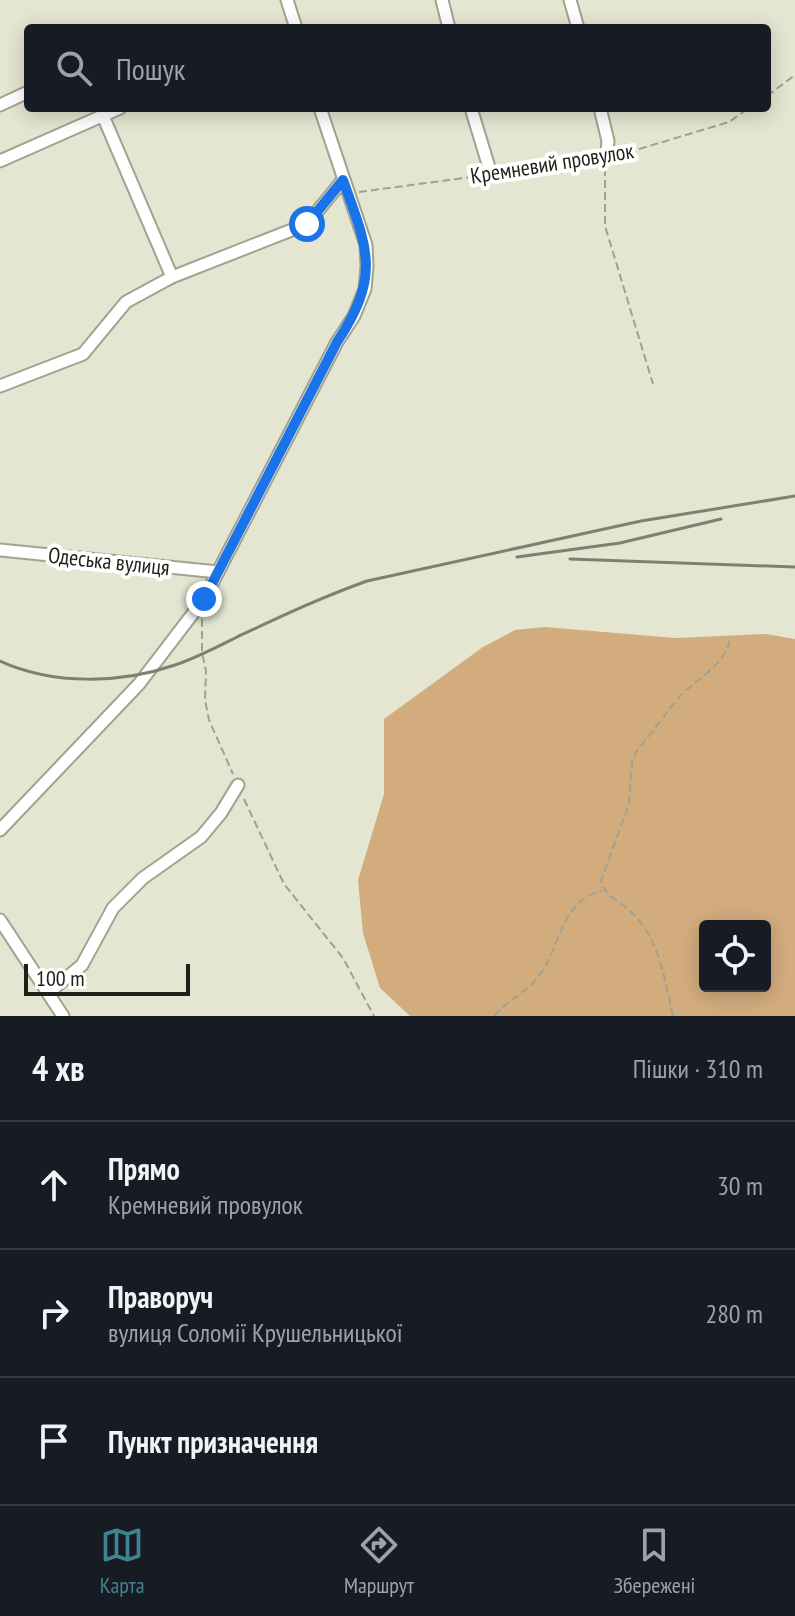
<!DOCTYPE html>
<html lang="uk">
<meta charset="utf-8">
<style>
:root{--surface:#171b24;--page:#20242c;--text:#f1f3f6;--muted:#9ea1a6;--line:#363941;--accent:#3f8591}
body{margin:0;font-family:"PT Sans Narrow",sans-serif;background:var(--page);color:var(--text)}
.controls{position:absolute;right:24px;bottom:24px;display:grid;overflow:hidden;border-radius:8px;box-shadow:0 4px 20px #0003}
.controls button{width:72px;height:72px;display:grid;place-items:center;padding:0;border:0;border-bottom:2px solid var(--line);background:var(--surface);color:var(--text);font:40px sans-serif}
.scale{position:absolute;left:24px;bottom:20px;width:166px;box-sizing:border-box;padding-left:8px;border:4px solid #1f2018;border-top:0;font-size:22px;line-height:28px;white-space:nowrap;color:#1f2018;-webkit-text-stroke:6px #fff;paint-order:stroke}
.stop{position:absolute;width:24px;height:24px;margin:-18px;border:6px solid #1a73e8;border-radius:50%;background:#fff}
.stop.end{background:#1a73e8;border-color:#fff;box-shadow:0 2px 8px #0008}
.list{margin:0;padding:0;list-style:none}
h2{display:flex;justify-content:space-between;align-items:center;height:104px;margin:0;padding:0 32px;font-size:34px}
h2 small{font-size:26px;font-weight:400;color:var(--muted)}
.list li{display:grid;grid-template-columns:52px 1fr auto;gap:24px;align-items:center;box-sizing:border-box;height:128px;padding:0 32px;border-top:2px solid var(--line)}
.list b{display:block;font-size:30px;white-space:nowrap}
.list p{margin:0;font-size:26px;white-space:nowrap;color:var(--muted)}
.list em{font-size:26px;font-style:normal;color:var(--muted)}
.icon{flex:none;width:44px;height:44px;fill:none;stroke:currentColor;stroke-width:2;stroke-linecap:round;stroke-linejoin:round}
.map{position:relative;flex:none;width:795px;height:1016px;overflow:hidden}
.search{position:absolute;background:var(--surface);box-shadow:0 4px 20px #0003;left:24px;right:24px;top:24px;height:88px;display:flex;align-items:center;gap:20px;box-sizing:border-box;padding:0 28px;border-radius:8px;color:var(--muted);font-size:30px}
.sheet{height:488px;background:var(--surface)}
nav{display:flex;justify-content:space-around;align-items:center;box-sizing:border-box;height:112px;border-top:2px solid var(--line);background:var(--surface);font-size:22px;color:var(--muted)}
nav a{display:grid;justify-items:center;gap:4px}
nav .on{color:var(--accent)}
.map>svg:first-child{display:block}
</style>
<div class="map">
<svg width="795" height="1016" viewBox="0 0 795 1016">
<rect width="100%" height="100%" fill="#e4e6d1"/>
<path fill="#d3ac7e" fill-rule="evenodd" d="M 545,627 L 675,638 L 766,634 L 795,639 L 795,1016 L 410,1016 L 380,988 L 363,933 L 358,880 L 384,794 L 384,719 L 483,647 L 515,630 ZM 705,926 L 765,926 L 765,986 L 705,986 Z"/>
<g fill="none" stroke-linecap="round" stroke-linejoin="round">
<defs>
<g id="street">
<path d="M 287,0 L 296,28"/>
<path d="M 442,0 L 449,28"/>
<path d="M 570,0 L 578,28"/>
<path d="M 0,105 L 28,92"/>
<path d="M 471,108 L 491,174"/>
<path d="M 600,108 L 608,141 L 606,159"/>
<path d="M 103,116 L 172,277"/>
<path d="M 0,161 L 120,108"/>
<path d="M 0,386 L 83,354 L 126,302 L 172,277 L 307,224 L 343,180"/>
<path d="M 0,550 L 218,572"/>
<path d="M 0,830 L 139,684 L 204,599 L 337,342 L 354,316 L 365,289 L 367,266 L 366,245 L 320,108"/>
<path d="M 0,920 L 63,1016"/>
<path d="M 48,993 L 82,965 L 113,908 L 143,878 L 201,837 L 221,813 L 238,785"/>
</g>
</defs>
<use href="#street" stroke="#a1a28f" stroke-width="15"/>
<g stroke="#a0a191" stroke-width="2" stroke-dasharray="8 4" stroke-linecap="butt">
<path d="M 767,96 L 795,75"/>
<path d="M 616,156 L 729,122 L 749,108"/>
<path d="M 605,168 L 605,226 L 653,384"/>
<path d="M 501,173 L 594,161"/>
<path d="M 359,192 L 479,176"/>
<path d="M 202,619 L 202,653 L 206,671 L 205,700 L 209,720 L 233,774"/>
<path d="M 244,799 L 284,884 L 343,958 L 374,1016"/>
<path d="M 494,1016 C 505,1003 521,995 533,983 C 561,955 557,901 602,891"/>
<path d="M 673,1016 C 665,982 660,942 635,916 C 624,903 605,898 601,881 L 629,804 L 632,762 L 636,752 C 649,736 662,719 675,702 C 691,681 730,664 730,636"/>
</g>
<use href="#street" stroke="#fff" stroke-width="11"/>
<g stroke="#7f8072" stroke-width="3">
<path d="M 517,557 L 620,543 L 721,519"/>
<path d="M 570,559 L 795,567"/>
<path d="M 0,661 C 53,685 120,684 175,665 C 196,658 217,647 237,637 C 280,617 322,597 367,581 L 641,521 L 795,496"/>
</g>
</g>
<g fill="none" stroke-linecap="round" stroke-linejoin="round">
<path stroke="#1a73e8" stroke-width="10" d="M 204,599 L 337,342 C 381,275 368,250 343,180 L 307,224"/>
</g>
<g text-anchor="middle" stroke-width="8" stroke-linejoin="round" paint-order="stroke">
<g font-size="22" fill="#1f2018" stroke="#fff">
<text transform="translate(552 163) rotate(-9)" y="8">Кремневий провулок</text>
<text transform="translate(109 561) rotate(6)" y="8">Одеська вулиця</text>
</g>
</g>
</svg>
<div class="controls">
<button><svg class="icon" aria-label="locate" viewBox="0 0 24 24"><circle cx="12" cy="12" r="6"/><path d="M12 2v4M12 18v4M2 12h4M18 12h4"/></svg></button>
</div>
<div class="scale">100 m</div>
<div class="stop" style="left:307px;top:224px"></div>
<div class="stop end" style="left:204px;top:599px"></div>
<div class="search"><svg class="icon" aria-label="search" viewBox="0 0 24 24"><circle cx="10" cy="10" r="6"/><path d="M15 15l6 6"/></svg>Пошук</div>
</div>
<section class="sheet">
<h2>4 хв<small>Пішки · 310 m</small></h2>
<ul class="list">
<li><svg class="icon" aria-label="ahead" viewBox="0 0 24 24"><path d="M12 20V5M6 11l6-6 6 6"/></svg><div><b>Прямо</b><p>Кремневий провулок</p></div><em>30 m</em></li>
<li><svg class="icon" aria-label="right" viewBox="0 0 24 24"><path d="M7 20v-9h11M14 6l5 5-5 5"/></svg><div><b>Праворуч</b><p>вулиця Соломії Крушельницької</p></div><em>280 m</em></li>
<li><svg class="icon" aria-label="arrive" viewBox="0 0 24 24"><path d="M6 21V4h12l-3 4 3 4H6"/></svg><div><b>Пункт призначення</b></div></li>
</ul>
</section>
<nav>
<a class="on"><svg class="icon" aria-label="map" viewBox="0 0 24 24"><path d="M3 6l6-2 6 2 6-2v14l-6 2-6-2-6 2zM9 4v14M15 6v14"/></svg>Карта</a>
<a><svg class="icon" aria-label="directions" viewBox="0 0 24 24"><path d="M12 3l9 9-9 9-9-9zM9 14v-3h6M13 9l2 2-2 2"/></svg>Маршрут</a>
<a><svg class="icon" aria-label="saved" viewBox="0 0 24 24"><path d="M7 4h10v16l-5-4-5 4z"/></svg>Збережені</a>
</nav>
